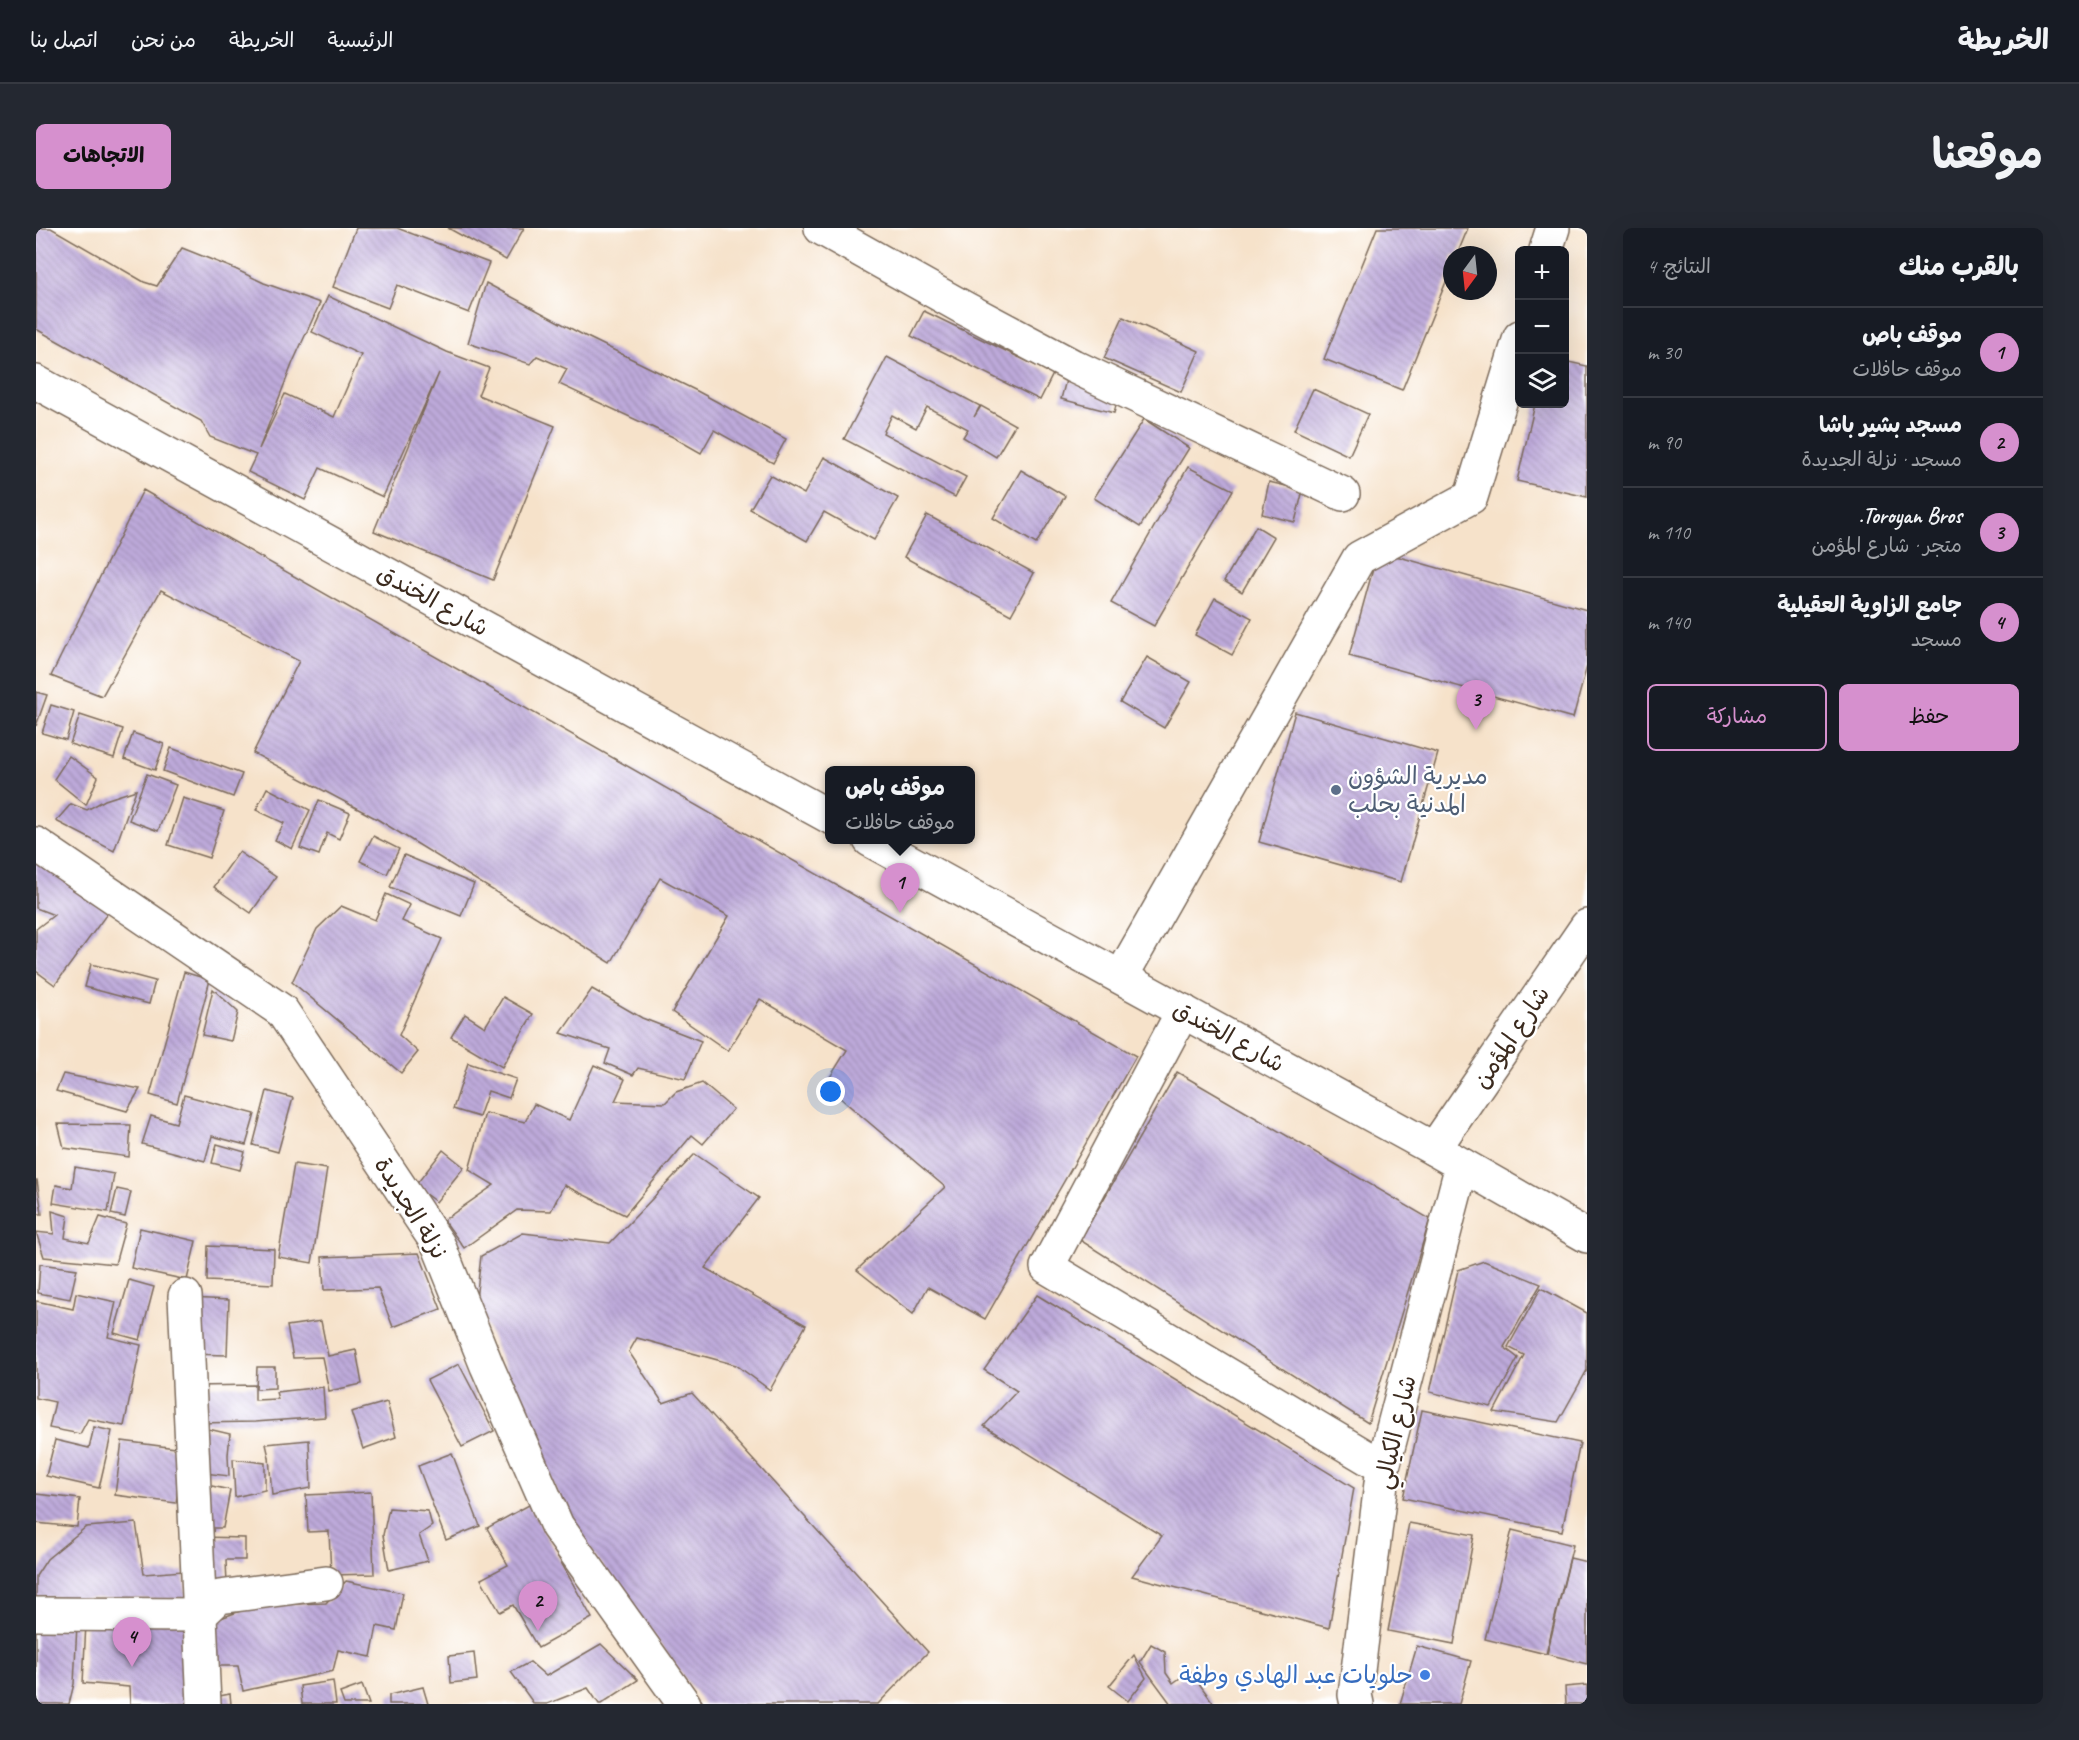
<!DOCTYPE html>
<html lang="ar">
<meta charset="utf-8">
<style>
:root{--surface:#171b24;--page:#242831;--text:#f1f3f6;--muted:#9ea1a6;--line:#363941;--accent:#d690ce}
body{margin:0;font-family:Caveat,"Playpen Sans Arabic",sans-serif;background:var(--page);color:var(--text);direction:rtl}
.controls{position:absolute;right:18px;top:18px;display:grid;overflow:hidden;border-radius:9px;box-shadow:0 6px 24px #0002}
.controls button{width:54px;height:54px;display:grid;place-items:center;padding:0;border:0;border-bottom:2px solid var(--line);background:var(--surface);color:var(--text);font:30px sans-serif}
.compass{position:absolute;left:1407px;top:18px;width:54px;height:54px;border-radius:50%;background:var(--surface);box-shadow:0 6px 24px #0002;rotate:195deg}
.you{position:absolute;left:795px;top:864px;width:21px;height:21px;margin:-15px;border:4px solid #fff;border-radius:50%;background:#1a73e8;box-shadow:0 0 0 9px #1a73e833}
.badge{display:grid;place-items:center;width:39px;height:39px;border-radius:50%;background:var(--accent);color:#111;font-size:20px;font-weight:700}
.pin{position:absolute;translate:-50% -50px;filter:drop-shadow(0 2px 3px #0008)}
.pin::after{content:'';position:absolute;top:32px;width:21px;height:18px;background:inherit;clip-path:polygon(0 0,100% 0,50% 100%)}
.popup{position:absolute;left:789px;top:538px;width:150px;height:78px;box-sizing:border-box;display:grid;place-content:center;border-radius:9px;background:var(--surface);filter:drop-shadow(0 2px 4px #0005);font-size:20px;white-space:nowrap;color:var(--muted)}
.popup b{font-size:22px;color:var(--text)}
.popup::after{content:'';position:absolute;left:50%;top:100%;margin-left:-12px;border:12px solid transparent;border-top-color:var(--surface)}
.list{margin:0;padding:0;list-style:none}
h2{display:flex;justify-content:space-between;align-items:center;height:78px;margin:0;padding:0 24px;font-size:26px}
h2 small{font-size:20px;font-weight:400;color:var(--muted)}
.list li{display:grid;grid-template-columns:39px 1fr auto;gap:18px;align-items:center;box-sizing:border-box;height:90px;padding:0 24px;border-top:2px solid var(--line)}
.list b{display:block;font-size:22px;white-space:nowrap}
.list p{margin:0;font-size:20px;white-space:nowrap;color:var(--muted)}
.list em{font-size:20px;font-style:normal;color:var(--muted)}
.actions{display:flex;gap:12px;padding:18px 24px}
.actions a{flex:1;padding:14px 0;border:2px solid var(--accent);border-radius:9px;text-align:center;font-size:21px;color:var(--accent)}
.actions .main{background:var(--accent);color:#111}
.icon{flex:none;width:33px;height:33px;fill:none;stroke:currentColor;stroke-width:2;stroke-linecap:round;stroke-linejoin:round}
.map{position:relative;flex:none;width:1551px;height:1476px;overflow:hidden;direction:ltr;border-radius:9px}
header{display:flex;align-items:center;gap:36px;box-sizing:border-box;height:84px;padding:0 30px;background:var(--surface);border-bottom:2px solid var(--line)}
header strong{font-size:28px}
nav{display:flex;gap:33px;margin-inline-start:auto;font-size:21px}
.intro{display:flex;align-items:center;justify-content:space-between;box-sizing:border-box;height:144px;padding:0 36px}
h1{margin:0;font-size:42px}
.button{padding:15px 27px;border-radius:9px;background:var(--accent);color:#111;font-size:21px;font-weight:700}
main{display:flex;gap:36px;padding:0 36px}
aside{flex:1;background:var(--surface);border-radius:9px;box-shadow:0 6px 24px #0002}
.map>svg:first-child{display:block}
</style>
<header>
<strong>الخريطة</strong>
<nav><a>الرئيسية</a><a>الخريطة</a><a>من نحن</a><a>اتصل بنا</a></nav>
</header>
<div class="intro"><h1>موقعنا</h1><a class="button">الاتجاهات</a></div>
<main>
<aside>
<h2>بالقرب منك<small>النتائج: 4</small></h2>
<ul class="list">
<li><span class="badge">1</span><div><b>موقف باص</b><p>موقف حافلات</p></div><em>30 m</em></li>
<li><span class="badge">2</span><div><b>مسجد بشير باشا</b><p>مسجد · نزلة الجديدة</p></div><em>90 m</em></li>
<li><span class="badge">3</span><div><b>Toroyan Bros.</b><p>متجر · شارع المؤمن</p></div><em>110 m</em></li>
<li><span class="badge">4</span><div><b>جامع الزاوية العقيلية</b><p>مسجد</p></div><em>140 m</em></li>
</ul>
<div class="actions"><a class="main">حفظ</a><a>مشاركة</a></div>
</aside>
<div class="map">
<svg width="1551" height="1476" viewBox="0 0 1551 1476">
<defs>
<pattern id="building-back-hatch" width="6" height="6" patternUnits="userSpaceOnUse" patternTransform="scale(1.5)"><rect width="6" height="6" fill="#beaadb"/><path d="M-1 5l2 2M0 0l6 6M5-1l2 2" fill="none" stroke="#9c8bb1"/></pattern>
</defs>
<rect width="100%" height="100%" fill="#fff"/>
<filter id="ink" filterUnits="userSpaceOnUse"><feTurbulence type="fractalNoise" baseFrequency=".0167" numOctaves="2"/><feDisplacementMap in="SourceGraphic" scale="12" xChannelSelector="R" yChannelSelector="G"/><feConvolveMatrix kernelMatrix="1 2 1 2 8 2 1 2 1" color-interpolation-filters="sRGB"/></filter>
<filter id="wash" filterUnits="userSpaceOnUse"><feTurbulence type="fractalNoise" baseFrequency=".008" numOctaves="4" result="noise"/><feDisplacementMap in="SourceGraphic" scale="24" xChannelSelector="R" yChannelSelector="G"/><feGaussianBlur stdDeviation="1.35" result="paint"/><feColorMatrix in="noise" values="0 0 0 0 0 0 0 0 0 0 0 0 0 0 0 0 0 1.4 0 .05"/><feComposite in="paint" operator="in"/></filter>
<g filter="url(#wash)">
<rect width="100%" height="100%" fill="#f6e2ca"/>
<g id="blocks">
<g fill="url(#building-back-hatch)">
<path d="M 0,0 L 15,0 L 108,54 L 121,58 L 146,20 L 199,41 L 228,55 L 284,75 L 257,134 L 223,221 L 249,166 L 298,189 L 325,127 L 276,104 L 292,68 L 411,124 L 453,140 L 442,167 L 519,198 L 457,352 L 338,303 L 403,145 L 347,269 L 284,240 L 269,272 L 212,244 L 220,227 L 174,209 L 165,193 L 0,101 Z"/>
<path d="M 320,0 L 361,0 L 453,35 L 433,85 L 361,57 L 352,80 L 297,59 Z"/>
<path d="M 412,0 L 488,0 L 470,32 Z"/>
<path d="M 1341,0 L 1432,0 L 1421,27 L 1416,27 L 1416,39 L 1366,162 L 1288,131 Z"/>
<path d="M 450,55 L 549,108 L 661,163 L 750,211 L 737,235 L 678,202 L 665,225 L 637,209 L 523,156 L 531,141 L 501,128 L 494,136 L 432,115 Z"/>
<path d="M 888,83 L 1017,146 L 1004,172 L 875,108 Z"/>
<path d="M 1087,89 L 1163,123 L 1145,164 L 1068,130 Z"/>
<path d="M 851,129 L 944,178 L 938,189 L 945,178 L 979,197 L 960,229 L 927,209 L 932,201 L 891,179 L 880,200 L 856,187 L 847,205 L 930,249 L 919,269 L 808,211 Z"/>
<path d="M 1528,133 L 1551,138 L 1551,269 L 1481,253 L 1499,176 L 1528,176 Z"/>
<path d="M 1030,152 L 1083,166 L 1078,185 L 1025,171 Z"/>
<path d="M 1277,161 L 1332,186 L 1313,228 L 1258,202 Z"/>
<path d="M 1108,191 L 1153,220 L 1104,299 L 1058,270 Z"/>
<path d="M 788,229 L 862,270 L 838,312 L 788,284 L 771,313 L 714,281 L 734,247 L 768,266 Z"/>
<path d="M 1152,239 L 1197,262 L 1118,398 L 1075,375 Z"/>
<path d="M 985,242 L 1029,268 L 1000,316 L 957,290 Z"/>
<path d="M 1233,254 L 1267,262 L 1259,294 L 1226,286 Z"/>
<path d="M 107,262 L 1100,828 L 949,1091 L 892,1059 L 877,1086 L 821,1042 L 909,959 L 789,857 L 811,822 L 724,771 L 692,823 L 636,784 L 693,688 L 624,650 L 575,735 L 341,591 L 217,525 L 263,433 L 125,362 L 66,468 L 15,448 Z"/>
<path d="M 891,287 L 998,345 L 975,387 L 868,329 Z"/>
<path d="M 1220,298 L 1238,309 L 1206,364 L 1188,353 Z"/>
<path d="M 1342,323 L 1551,382 L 1551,438 L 1537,490 L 1313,428 Z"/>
<path d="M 1179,370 L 1216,390 L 1196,427 L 1159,407 Z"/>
<path d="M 1111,429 L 1155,454 L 1128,500 L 1084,474 Z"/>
<path d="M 0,464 L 11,467 L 0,498 Z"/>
<path d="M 15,477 L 38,484 L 30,512 L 6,505 Z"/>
<path d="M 1259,484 L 1402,525 L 1365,654 L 1223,614 Z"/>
<path d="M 44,487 L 87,501 L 78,530 L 34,516 Z"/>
<path d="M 97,505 L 128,516 L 119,542 L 88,531 Z"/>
<path d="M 135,520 L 206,546 L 197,569 L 127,543 Z"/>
<path d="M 33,528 L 62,549 L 50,577 L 18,551 Z"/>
<path d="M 111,546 L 140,557 L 122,603 L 93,592 Z"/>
<path d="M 231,560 L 274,582 L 256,621 L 239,612 L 248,595 L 220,582 Z"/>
<path d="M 100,562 L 78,623 L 20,593 L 35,576 L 51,582 L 69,572 Z"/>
<path d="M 147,570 L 188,583 L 173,630 L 132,617 Z"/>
<path d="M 283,572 L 314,585 L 303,611 L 291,605 L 283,627 L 264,620 Z"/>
<path d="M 337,608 L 363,621 L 351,646 L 324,633 Z"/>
<path d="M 203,624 L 240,649 L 215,685 L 178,659 Z"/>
<path d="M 368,627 L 438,656 L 425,688 L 354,659 Z"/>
<path d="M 0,630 L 73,683 L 19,757 L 0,743 L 0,701 L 18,687 L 0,680 Z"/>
<path d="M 350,666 L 374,677 L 366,693 L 406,711 L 363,807 L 382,824 L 365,845 L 256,754 L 281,701 L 305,678 L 339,692 Z"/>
<path d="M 55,736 L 119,753 L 113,776 L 49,759 Z"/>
<path d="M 148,744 L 174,752 L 141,875 L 114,867 Z"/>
<path d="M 177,761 L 202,784 L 195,813 L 166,807 Z"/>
<path d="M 556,761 L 606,790 L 665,813 L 649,851 L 602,840 L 597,847 L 569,835 L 574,821 L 525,805 Z"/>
<path d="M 467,769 L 497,786 L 466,839 L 415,809 L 429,786 L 449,799 Z"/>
<path d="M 432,835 L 480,851 L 473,870 L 452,863 L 443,889 L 417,881 Z"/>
<path d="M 558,837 L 589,851 L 579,873 L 629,875 L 640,864 L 666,855 L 697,881 L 667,916 L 656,907 L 589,987 L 528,957 L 515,983 L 481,982 L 428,1020 L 408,992 L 458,957 L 433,942 L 449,885 L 489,894 L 498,876 L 533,892 Z"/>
<path d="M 1141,844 L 1394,991 L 1332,1195 L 1044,1012 Z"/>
<path d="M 27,846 L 104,861 L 91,883 L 20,863 Z"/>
<path d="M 231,863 L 257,870 L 242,924 L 217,917 Z"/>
<path d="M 148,867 L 219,886 L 210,917 L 176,908 L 169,933 L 106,916 L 115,888 L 140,895 Z"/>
<path d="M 22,896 L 95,897 L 93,929 L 28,920 Z"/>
<path d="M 181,916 L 209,924 L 204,942 L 176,935 Z"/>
<path d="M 407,922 L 428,939 L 400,974 L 379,958 Z"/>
<path d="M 659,926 L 723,970 L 669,1040 L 770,1097 L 734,1162 L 700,1137 L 601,1110 L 593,1124 L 627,1175 L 656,1165 L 892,1424 L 842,1476 L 668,1476 L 531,1290 L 440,1072 L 445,1028 L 487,1005 L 574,1015 Z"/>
<path d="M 258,936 L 291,941 L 276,1035 L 242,1029 Z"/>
<path d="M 39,939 L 78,946 L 72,984 L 17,975 L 20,957 L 36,960 Z"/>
<path d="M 0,952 L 1,952 L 6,986 L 0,986 Z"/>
<path d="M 81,961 L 95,964 L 89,989 L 75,986 Z"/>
<path d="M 16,983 L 32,988 L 29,1010 L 53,1015 L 64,989 L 90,996 L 79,1036 L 8,1029 L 0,1004 L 18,1006 Z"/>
<path d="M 104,1000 L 160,1013 L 151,1052 L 95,1040 Z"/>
<path d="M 172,1018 L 238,1021 L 237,1056 L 171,1053 Z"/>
<path d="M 383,1025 L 405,1081 L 357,1099 L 342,1060 L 288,1062 L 286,1029 Z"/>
<path d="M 1448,1033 L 1505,1056 L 1468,1119 L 1482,1130 L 1455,1179 L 1394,1164 L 1422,1042 Z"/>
<path d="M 4,1036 L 41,1041 L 34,1071 L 2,1065 Z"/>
<path d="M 93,1052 L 118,1059 L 104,1112 L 78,1105 Z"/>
<path d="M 1505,1060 L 1551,1085 L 1551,1142 L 1522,1194 L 1458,1184 L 1488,1127 L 1472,1119 Z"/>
<path d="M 40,1065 L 80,1074 L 72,1109 L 105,1117 L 88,1198 L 52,1191 L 44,1206 L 13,1200 L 19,1174 L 0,1170 L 0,1073 L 37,1081 Z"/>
<path d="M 1001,1067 L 1318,1260 L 1293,1400 L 1096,1348 L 1126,1308 L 948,1198 L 981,1163 L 948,1142 Z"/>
<path d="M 154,1070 L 193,1072 L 191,1127 L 152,1126 Z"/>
<path d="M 285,1093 L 292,1128 L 320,1122 L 326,1156 L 293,1163 L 286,1129 L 257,1130 L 251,1098 Z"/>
<path d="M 423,1136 L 458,1203 L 426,1219 L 391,1152 Z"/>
<path d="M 221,1139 L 239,1139 L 239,1160 L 220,1161 Z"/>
<path d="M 219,1157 L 219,1172 L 242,1171 L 240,1164 L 287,1159 L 289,1189 L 219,1194 L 159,1195 L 159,1158 Z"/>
<path d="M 351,1174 L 360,1209 L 327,1221 L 315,1184 Z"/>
<path d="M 1386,1182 L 1544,1215 L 1526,1303 L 1367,1270 Z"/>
<path d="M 58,1199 L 76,1203 L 63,1260 L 10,1248 L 19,1212 L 53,1220 Z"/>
<path d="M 164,1199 L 194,1206 L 192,1227 L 193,1248 L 160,1244 Z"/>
<path d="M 273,1212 L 275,1260 L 236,1267 L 233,1229 L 230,1216 Z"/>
<path d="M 86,1213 L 147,1221 L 140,1275 L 79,1267 Z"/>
<path d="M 416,1225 L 444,1298 L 410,1312 L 382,1238 Z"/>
<path d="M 197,1231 L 229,1235 L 229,1262 L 199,1269 Z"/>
<path d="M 167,1256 L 194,1262 L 187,1300 L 167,1300 Z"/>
<path d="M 335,1264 L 338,1346 L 295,1347 L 293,1303 L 272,1304 L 270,1267 Z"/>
<path d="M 0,1266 L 44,1271 L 41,1299 L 0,1295 Z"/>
<path d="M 493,1277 L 556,1390 L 502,1420 L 477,1377 L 464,1384 L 445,1351 L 472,1337 L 451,1300 Z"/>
<path d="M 353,1280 L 392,1283 L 396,1298 L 383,1307 L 392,1333 L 353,1342 L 347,1307 Z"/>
<path d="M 100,1295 L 108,1346 L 147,1343 L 151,1372 L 0,1369 L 0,1348 L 11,1331 L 50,1299 Z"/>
<path d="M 1373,1295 L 1438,1307 L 1418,1416 L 1352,1403 Z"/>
<path d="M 1476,1302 L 1537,1317 L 1510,1426 L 1449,1411 Z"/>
<path d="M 165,1309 L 209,1310 L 209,1332 L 190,1332 L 191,1357 L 168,1357 Z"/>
<path d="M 1534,1330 L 1551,1334 L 1551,1436 L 1511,1426 Z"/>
<path d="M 310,1353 L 367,1365 L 360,1402 L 341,1398 L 335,1429 L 302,1422 L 297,1443 L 207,1463 L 202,1438 L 174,1438 L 174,1394 L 221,1377 L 290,1375 Z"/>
<path d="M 154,1394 L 158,1476 L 94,1476 L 93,1459 L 47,1455 L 50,1395 Z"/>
<path d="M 0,1395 L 41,1396 L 38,1456 L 33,1476 L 0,1476 Z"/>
<path d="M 565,1416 L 602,1452 L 565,1476 L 563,1476 L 552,1460 L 511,1476 L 498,1476 L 475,1444 L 494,1434 L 510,1448 Z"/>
<path d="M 1115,1416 L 1129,1424 L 1130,1445 L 1137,1455 L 1154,1443 L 1178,1476 L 1135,1476 L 1104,1434 Z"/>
<path d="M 1381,1418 L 1435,1433 L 1423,1476 L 1364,1476 Z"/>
<path d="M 438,1425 L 441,1452 L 415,1455 L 413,1428 Z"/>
<path d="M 1098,1427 L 1110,1450 L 1092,1473 L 1073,1458 Z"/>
<path d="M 297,1453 L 300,1476 L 266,1476 L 264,1458 Z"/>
<path d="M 326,1457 L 333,1476 L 308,1476 L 304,1465 Z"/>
<path d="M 1551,1457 L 1551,1476 L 1530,1476 L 1529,1459 Z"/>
<path d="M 387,1459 L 392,1476 L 353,1476 L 353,1467 Z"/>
<path d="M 194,1466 L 195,1476 L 173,1476 L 173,1470 Z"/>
</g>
</g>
</g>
<g filter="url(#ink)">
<use href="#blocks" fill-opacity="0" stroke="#7c6a5a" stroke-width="1.5"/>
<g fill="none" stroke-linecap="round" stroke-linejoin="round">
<defs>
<g id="minor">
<path d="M 785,0 L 928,80 L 1037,138 L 1307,266"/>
<path d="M 1510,22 L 1517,0"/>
<path d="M 0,616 L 246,783 L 402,1016 L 451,1138 L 521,1298 L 648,1476"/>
<path d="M 1085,749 L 1323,330 L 1435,269 L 1484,109"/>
<path d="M 1147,783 L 1011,1039 L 1347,1239"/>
<path d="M 149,1068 L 168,1476"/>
<path d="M 0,1386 L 164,1387 L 183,1369 L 290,1355"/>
<path d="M 1321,1476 L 1319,1467 L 1347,1239 L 1426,937"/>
</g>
<g id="major">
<path d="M 0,154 L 794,589"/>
<path d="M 834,612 L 1398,921 L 1551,1008"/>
<path d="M 1398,921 L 1551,698"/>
</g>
</defs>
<use href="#minor" stroke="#7c6a5a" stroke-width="36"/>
<use href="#major" stroke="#7c6a5a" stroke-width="36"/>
<use href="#minor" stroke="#fff" stroke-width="33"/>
<use href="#major" stroke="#fff" stroke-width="33"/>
</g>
</g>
<circle fill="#5c6f8a" stroke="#fff" stroke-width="2" cx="1300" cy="562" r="6"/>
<circle fill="#3f7fe0" stroke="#fff" stroke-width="2" cx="1389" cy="1447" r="6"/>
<g text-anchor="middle" stroke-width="4.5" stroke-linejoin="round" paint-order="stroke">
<g font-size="24" fill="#3b2a1e" stroke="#fff">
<text transform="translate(397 372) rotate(29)" y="8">شارع الخندق</text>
<text transform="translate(1193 808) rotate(29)" y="8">شارع الخندق</text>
<text transform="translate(1475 809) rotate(-56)" y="8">شارع المؤمن</text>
<text transform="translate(375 980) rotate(58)" y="8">نزلة الجديدة</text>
<text transform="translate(1359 1204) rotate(-77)" y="8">شارع الكيالي</text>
</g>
<g font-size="24" fill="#4e5e75" stroke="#fff" text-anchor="start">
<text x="1312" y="556">مديرية الشؤون<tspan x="1312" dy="28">المدنية بحلب</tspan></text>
</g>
<g font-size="24" fill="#366cbe" stroke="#fff" text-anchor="end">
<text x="1377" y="1455">حلويات عبد الهادي وطفة</text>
</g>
</g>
</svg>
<div class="controls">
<button>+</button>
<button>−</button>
<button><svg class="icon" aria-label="layers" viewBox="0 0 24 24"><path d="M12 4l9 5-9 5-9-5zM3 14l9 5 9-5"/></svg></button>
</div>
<svg class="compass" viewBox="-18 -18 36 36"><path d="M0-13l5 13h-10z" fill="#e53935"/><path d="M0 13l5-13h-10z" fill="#9ea1a6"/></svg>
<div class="you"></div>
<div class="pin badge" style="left:864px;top:685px">1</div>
<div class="popup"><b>موقف باص</b>موقف حافلات</div>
<div class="pin badge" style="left:502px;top:1403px">2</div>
<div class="pin badge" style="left:1440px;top:502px">3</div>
<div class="pin badge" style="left:96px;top:1439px">4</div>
</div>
</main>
